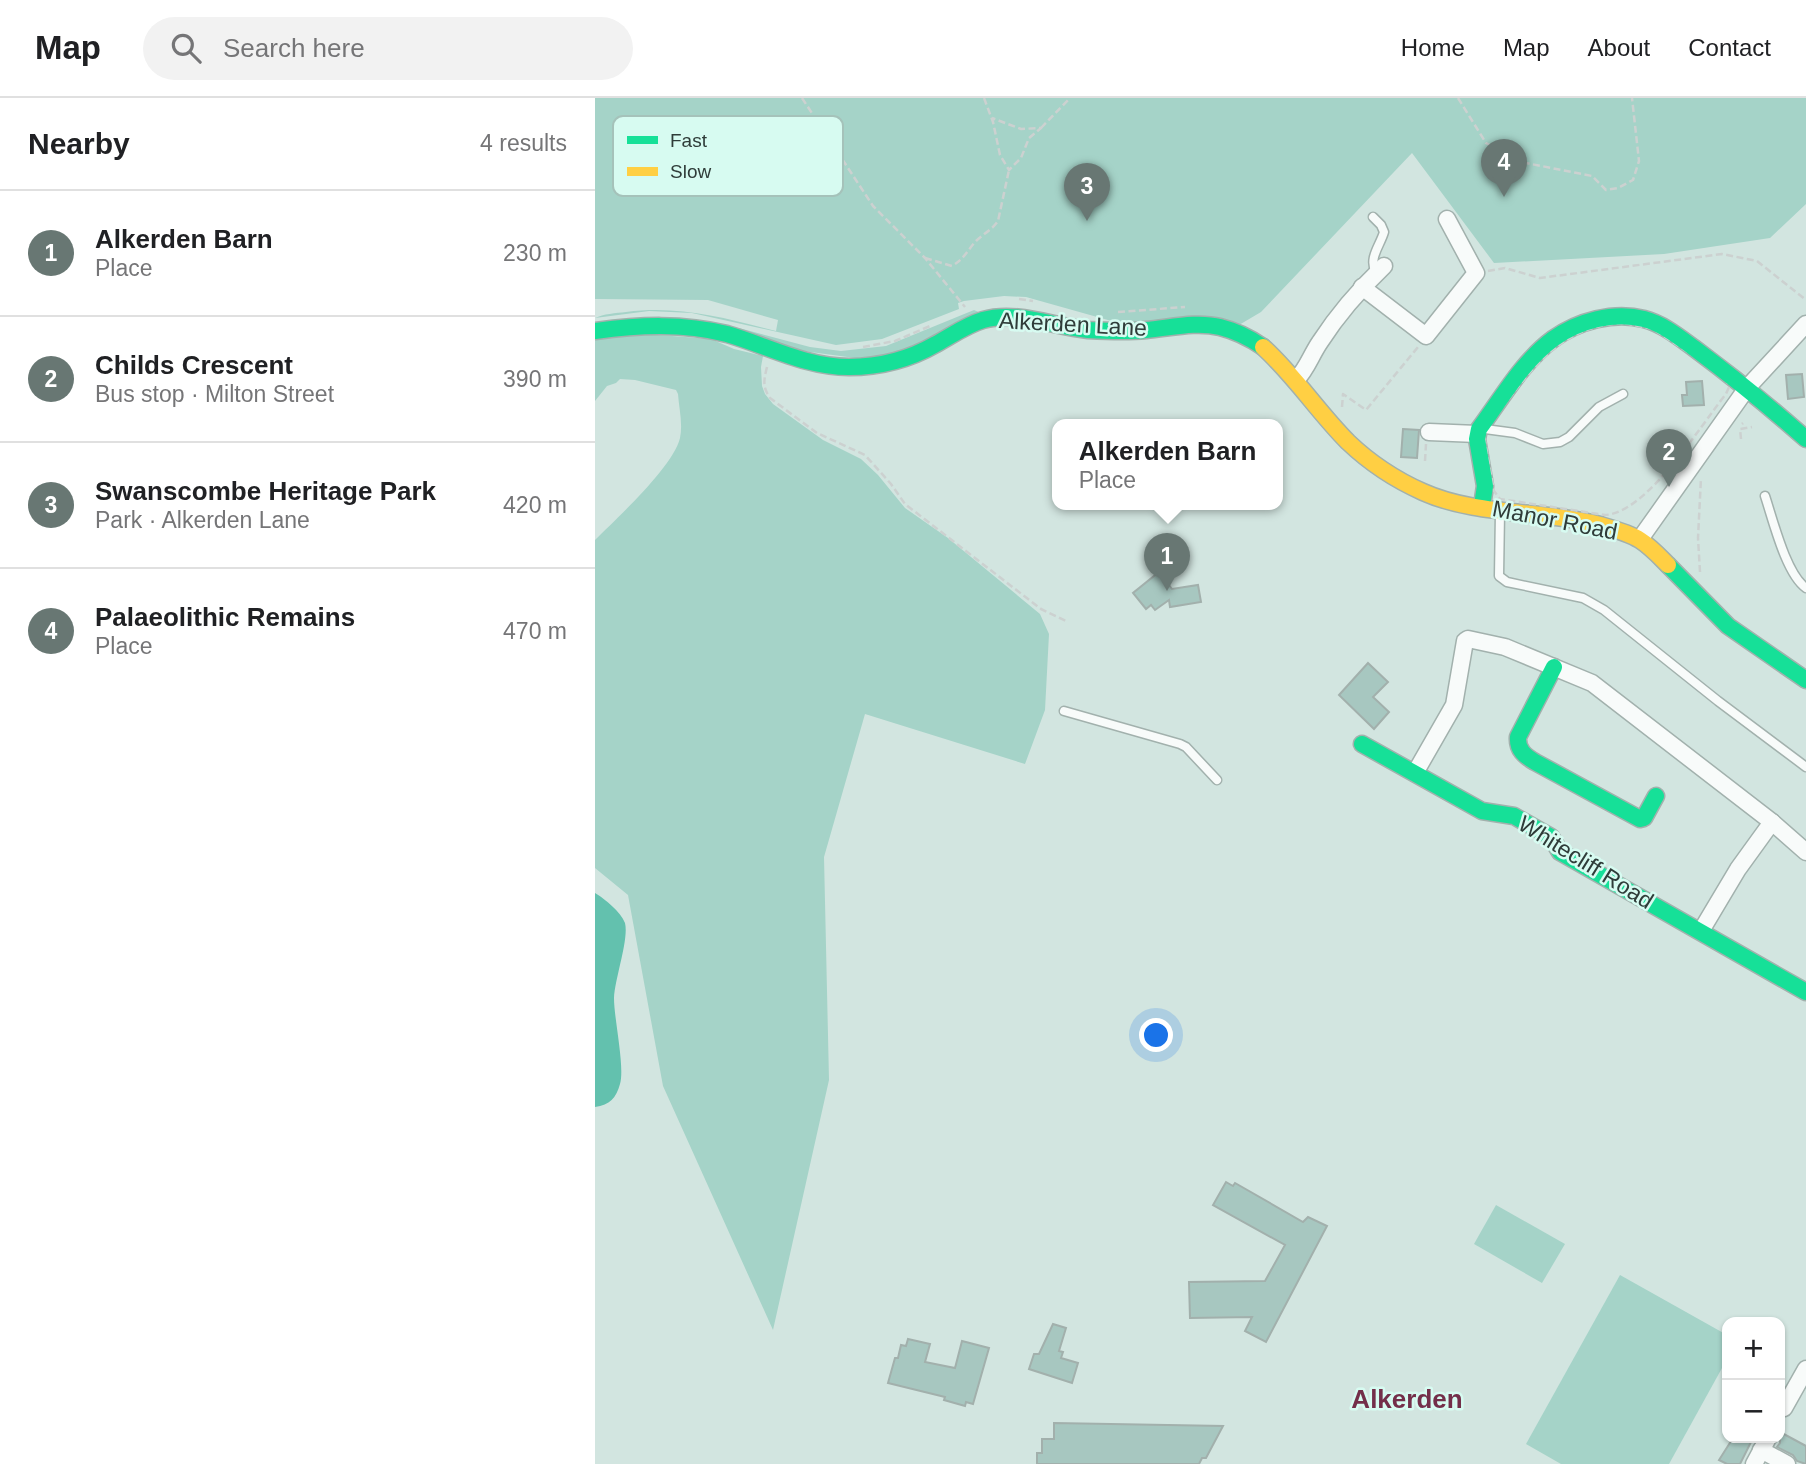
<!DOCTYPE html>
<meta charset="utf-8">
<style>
:root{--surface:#fff;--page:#f2f2f2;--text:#202124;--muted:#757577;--line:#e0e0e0;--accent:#687773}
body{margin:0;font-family:Helvetica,sans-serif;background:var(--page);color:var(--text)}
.controls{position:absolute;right:21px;bottom:21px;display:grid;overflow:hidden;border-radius:14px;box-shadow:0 2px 5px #0004}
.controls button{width:63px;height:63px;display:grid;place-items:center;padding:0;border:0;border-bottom:2px solid var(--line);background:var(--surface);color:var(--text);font:35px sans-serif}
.you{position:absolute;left:562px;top:938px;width:24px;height:24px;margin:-18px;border:5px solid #fff;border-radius:50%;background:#1a73e8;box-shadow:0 0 0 10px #1a73e833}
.badge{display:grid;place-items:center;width:46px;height:46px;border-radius:50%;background:var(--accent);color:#fff;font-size:23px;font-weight:700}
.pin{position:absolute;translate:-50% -58px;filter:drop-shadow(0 2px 4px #0008)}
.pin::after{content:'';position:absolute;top:37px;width:24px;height:21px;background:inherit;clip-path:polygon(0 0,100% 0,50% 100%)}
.popup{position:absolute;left:457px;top:321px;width:231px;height:91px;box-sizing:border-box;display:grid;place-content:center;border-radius:14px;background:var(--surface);filter:drop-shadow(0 2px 5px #0005);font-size:23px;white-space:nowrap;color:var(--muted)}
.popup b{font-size:26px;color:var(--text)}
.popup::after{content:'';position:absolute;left:50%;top:100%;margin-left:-14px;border:14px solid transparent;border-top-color:var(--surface)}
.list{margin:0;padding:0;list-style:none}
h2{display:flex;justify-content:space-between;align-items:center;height:91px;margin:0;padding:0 28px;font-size:30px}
h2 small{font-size:23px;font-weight:400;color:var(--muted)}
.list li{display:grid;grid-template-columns:46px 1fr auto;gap:21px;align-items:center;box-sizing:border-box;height:126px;padding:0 28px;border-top:2px solid var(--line)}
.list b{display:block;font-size:26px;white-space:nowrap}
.list p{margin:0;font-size:23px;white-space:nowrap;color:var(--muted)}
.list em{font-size:23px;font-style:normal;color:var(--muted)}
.icon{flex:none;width:38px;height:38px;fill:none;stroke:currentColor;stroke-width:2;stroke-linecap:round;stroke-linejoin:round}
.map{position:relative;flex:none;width:1211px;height:1366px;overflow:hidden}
header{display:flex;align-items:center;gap:42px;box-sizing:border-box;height:98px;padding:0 35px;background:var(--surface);border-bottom:2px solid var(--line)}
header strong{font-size:33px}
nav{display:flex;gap:38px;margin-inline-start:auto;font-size:24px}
.search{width:490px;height:63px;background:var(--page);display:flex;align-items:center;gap:18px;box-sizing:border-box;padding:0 24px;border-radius:38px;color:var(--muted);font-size:26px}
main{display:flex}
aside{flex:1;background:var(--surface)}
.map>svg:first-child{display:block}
</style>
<header>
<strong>Map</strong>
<div class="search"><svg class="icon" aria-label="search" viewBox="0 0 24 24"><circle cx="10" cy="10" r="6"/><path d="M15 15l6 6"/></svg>Search here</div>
<nav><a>Home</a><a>Map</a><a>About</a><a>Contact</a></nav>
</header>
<main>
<aside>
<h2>Nearby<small>4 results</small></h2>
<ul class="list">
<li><span class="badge">1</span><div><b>Alkerden Barn</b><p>Place</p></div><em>230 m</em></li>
<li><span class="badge">2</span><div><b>Childs Crescent</b><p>Bus stop · Milton Street</p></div><em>390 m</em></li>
<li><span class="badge">3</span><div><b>Swanscombe Heritage Park</b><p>Park · Alkerden Lane</p></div><em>420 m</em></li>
<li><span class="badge">4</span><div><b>Palaeolithic Remains</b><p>Place</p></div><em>470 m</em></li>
</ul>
</aside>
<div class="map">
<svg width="1211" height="1366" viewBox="0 0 1211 1366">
<rect width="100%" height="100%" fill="#d2e5e0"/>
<g fill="#a5d3c8">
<path d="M 0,0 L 1211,0 L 1211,106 L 1175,140 L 1069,156 L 899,165 L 817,55 L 666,214 L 644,227 L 520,224 L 431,199 L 409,198 L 369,203 L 363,205 L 364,211 L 287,241 L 241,247 L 97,215 L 54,213 L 0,220 C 8,216 21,215 31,214 C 84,207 130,220 181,233 L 183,222 L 113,202 L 0,201 Z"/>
<path d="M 379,212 L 386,215 L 340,241 L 275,262 L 0,225 L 144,230 L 215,249 L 246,253 L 291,248 Z"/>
<path d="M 25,234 L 116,241 L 139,251 L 168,258 L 166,269 L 167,288 L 170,296 L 178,306 L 228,342 L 266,361 L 283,377 L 310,410 L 353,440 L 445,516 L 454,536 L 450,612 L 430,666 L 270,616 L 229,759 L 234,982 L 178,1232 L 68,988 L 33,797 L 0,770 L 0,442 C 22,420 78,369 85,340 C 88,326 84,310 83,296 L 81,292 L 40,282 L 25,281 L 21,285 L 12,288 L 0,303 L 0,237 Z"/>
<path d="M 901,1107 L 970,1146 L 947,1185 L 879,1146 Z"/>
<path d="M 1025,1177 L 1132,1237 L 1132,1261 L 1074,1366 L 966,1366 L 931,1346 Z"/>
</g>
<path fill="#63c1ae" d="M 0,795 C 10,801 26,814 30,825 C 34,841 20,880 19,900 C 19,921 30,969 25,986 C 21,1000 15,1007 0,1009 Z"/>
<g fill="#a7c7c0" stroke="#a2b0ac" stroke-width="2">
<path d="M 1207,276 L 1209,299 L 1193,301 L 1191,277 Z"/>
<path d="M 1107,283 L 1109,307 L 1088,308 L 1087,297 L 1092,297 L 1091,284 Z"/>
<path d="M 808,331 L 824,332 L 822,360 L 806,359 Z"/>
<path d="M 564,474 L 577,491 L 603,487 L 606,504 L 575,509 L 574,502 L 560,512 L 556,507 L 551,511 L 538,495 Z"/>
<path d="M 773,565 L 793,584 L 778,599 L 794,614 L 779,631 L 744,597 Z"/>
<path d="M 631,1084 L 638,1088 L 640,1085 L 708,1124 L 713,1119 L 732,1128 L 671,1244 L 650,1233 L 657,1219 L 595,1220 L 594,1184 L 670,1183 L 690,1147 L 618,1107 Z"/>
<path d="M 458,1226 L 471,1230 L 464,1253 L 468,1254 L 466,1260 L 483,1265 L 477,1285 L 434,1271 L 439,1256 L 444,1256 Z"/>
<path d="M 313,1241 L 335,1246 L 330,1264 L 360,1270 L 367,1243 L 394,1250 L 378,1306 L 371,1304 L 370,1308 L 349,1302 L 350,1299 L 293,1285 L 300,1260 L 303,1260 L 306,1247 L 311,1248 Z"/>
<path d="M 459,1325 L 628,1328 L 611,1360 L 607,1360 L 604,1366 L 442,1366 L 442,1355 L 447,1355 L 447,1341 L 459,1341 Z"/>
<path d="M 1185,1334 L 1211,1348 L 1211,1366 L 1202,1363 L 1198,1357 L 1182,1349 L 1185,1345 Z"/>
<path d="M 1138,1340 L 1158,1340 L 1145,1366 L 1132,1366 L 1124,1362 Z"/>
</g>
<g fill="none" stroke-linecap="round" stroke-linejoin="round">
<defs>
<g id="lane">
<path d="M 778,119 L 786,127 L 789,134 C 785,148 773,160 781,175"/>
<path d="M 890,331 L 920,335 L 948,346 L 965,344 L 974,339 L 1004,309 L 1028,296"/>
<path d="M 1170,398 C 1178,422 1191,476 1211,490"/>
<path d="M 905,414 L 904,478 L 912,484 L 988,500 L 1009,512 L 1123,603 L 1211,669"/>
<path d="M 469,613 L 585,646 L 591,649 L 622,682"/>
</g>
<g id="street">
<path d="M 767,189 L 831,238 L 881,175 L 852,121"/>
<path d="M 701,282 C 712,271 716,257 725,244 C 743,216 765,191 789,168"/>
<path d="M 834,334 L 882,336"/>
<path d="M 1045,441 L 1152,290 L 1211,226"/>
<path d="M 820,675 L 859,607 L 870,543 L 873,541 L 910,549 L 997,585 L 1177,724 L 1211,754"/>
<path d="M 1106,833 L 1143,771 L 1177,724"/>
<path d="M 1189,1310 L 1211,1271"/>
<path d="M 1166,1352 L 1192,1366"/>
<path d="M 1159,1366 L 1173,1340"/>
</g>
<g id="fast">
<path d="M 0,233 C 44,227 88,225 132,236 C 173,248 211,269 254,269 C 285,269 315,261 341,246 C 356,238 371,227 388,222 C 422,212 459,229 493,232 C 512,233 532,234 551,232 C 575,230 601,223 625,229 C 641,233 655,240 668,249"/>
<path d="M 887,408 L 890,388 L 882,341 L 884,331 C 907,300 927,264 958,241 C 983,223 1019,213 1049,221 C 1068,226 1084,239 1099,250 C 1138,279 1175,309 1211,341"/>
<path d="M 1073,467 L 1133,528 L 1211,582"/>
<path d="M 959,569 L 923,639 C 922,652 930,658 940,664 L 1045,721 L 1049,720 L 1061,698"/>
<path d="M 767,646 L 887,713 L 919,718 L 956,739 L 965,754 L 1211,894"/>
</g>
<path id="slow" d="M 668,249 C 700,278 723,314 753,344 C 775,365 801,382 828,394 C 881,418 949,412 1005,427 C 1019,431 1034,435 1045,442 C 1056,449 1064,458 1073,467"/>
</defs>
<use href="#lane" stroke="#a2b1ad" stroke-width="11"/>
<use href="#street" stroke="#a2b1ad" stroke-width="19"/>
<use href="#fast" stroke="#a2b1ad" stroke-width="19"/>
<use href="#slow" stroke="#a2b1ad" stroke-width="19"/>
<g stroke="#ccd1d0" stroke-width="2.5" stroke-dasharray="7 3.5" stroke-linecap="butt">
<path d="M 207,0 L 278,108 L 330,160 L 370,209"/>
<path d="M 389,0 L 398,24 L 405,57 L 414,72 L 426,60 L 434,40 L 446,30 L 426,31 L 397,20"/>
<path d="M 863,0 L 891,45 L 926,64 L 997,78 L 1011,92 L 1023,90 L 1038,82 L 1044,63 L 1037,0"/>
<path d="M 446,30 L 475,0"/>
<path d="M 330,160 L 357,168 C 369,161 372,153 381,143 C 388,136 397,132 403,123 L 414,72"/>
<path d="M 893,173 L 910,170 L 945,180 L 1127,156 L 1162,163 L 1211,202"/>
<path d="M 424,201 L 438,203"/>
<path d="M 523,214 L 590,209"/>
<path d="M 1030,225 L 1058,231 L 1105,262 L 1132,282 L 1134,289 L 1131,296 C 1105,328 1052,415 1010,417 L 905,401 L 899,393 L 889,338 L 891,331 C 931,280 959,227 1030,225 Z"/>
<path d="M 268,249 L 300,243 L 335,228"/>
<path d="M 172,269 C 169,281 167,289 175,300 L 222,335 L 270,357 L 296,386 L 310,406 L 446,511 L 471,523"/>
<path d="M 747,309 L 748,296 L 771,312 L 823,249"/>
<path d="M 1147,326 L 1148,325"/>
<path d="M 1146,341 L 1145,331 L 1157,329"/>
<path d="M 830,363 L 831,346"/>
<path d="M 1105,474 L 1103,440 L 1106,380"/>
</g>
<use href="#lane" stroke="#f8fbfa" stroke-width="8"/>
<use href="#street" stroke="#f8fbfa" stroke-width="16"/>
<use href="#fast" stroke="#16e098" stroke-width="16"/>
<use href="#slow" stroke="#ffcf43" stroke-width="16"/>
</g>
<g text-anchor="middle" stroke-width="5" stroke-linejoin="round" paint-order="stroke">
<g font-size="23" fill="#2f3c39" stroke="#d7fbf1">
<text transform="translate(478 226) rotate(3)" y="8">Alkerden Lane</text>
<text transform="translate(960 422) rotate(11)" y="8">Manor Road</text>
<text transform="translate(991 764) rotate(32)" y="8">Whitecliff Road</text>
</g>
<g font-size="26" font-weight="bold" fill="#732f4a" stroke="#d7fbf1">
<text x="812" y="1310">Alkerden</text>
</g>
</g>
<rect x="18" y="18" width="230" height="80" rx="10" fill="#d7fbf1" stroke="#a5c2ba" stroke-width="2"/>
<rect x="32" y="38" width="31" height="8" fill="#16e098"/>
<rect x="32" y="69" width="31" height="9" fill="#ffcf43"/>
<g font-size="19" fill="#2f3c39">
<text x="75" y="49">Fast</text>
<text x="75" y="80">Slow</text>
</g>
</svg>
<div class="controls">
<button>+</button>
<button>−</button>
</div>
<div class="you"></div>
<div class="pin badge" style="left:572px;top:493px">1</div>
<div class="popup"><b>Alkerden Barn</b>Place</div>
<div class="pin badge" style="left:1074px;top:389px">2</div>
<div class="pin badge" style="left:492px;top:123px">3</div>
<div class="pin badge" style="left:909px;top:99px">4</div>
</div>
</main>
